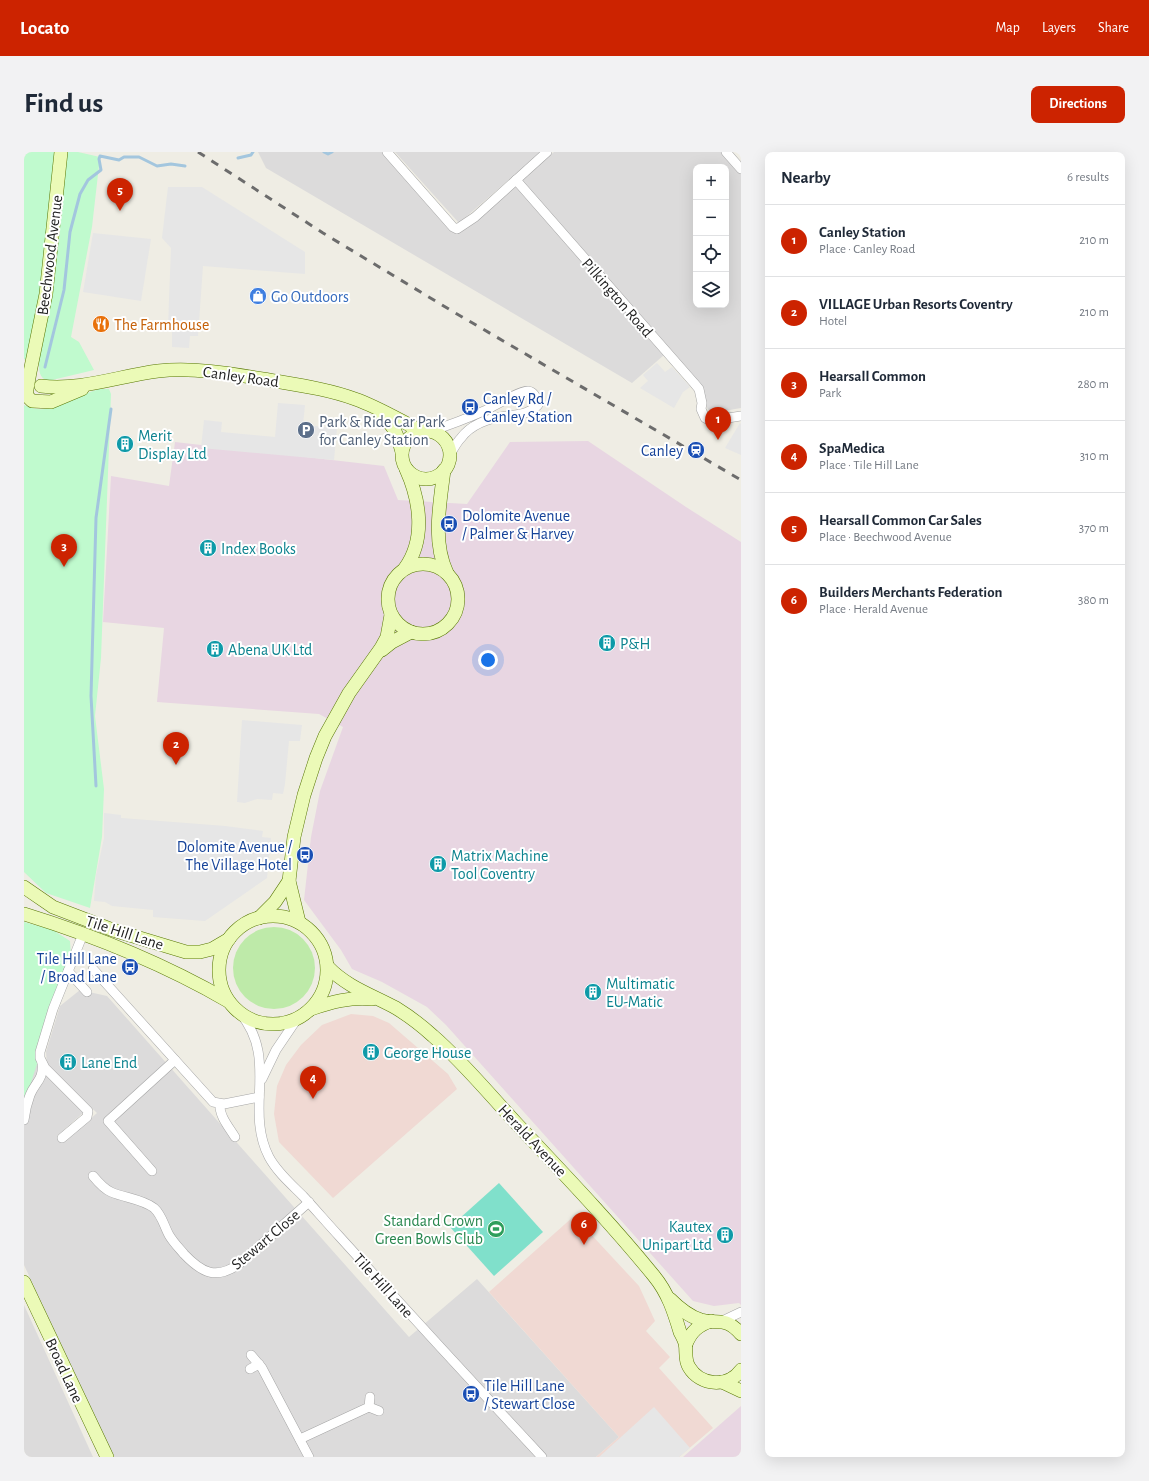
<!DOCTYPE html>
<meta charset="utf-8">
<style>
:root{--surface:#fff;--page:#f2f2f3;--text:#1f2937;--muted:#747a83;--line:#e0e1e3;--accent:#cc2300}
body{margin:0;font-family:"Alegreya Sans",sans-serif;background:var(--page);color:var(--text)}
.controls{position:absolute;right:12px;top:12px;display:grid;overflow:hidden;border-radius:8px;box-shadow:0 4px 16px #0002}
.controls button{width:36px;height:36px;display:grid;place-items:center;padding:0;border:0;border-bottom:1px solid var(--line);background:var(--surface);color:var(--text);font:20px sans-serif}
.you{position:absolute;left:464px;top:508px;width:14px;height:14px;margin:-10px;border:3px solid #fff;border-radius:50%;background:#1a73e8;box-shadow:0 0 0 6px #1a73e833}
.badge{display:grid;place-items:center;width:26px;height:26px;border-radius:50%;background:var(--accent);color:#fff;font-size:13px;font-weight:700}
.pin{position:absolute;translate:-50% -33px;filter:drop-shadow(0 1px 2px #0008)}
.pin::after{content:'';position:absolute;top:21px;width:14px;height:12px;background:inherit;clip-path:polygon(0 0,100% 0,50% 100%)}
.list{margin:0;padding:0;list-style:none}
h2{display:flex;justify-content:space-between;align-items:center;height:52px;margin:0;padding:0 16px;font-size:17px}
h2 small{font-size:13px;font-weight:400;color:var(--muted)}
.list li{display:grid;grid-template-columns:26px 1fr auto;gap:12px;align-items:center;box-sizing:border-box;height:72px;padding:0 16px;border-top:1px solid var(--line)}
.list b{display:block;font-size:15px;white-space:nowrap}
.list p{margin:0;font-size:13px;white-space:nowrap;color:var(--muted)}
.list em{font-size:13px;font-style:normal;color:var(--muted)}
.icon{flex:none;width:22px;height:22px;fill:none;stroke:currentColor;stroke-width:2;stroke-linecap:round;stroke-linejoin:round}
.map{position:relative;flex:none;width:717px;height:1305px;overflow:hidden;border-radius:8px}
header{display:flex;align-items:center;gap:24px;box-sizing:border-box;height:56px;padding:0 20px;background:var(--accent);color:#fff}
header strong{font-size:19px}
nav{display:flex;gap:22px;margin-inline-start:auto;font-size:14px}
.intro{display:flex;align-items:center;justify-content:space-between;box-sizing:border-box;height:96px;padding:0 24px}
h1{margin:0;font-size:28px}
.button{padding:10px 18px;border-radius:8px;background:var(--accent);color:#fff;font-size:14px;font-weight:700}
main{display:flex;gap:24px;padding:0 24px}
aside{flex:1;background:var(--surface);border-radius:8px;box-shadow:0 4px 16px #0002}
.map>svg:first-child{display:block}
</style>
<header>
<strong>Locato</strong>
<nav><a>Map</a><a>Layers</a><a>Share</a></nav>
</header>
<div class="intro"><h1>Find us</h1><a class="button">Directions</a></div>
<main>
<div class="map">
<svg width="717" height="1305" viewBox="0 0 717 1305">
<rect width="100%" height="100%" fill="#efede4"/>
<g fill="#dcdbdb" fill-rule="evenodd">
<path d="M 234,0 L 300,0 L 304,2 L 308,0 L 360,0 L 429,78 L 492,34 L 640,203 L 608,231 L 242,16 Z"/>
<path d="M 371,0 L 517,0 L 435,71 Z"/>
<path d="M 530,0 L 697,0 L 717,22 L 717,256 L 688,261 L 683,256 L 681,246 L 500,33 L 499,28 L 501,24 ZM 672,15 L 702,15 L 702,153 L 672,153 Z"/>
<path d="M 56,838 L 83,844 L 385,1185 L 453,1127 L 595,1285 L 572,1305 L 90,1305 L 0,1113 L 0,953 L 13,908 L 60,960 L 33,984 L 39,991 L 73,961 L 23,913 L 22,900 L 36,854 Z"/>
<path d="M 0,1153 L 69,1305 L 0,1305 Z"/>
</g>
<g fill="#f0d9d3">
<path d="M 327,862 L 349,864 L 365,871 L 424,922 L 433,937 L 309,1046 L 255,990 L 250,962 L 253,934 L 262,913 L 277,893 L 298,873 Z"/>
<path d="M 550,1064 L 615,1134 L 631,1169 L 622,1179 L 646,1205 L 635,1216 L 689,1276 L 655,1305 L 572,1305 L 595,1285 L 465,1140 Z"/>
</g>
<g fill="#e8d6e2">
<path d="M 564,289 L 662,355 L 717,390 L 717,1153 L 715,1151 L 690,1154 L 669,1149 L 422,873 L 403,855 L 358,830 L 328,817 L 317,798 L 280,748 L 287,685 L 296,639 L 319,575 L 295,562 L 133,550 L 140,476 L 79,470 L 87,324 L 145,334 L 151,290 L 360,314 L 374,348 L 443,352 L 486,290 Z"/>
<path d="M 717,1254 L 717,1305 L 659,1305 Z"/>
</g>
<circle fill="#beeaa9" cx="250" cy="816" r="41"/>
<g fill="#c0face">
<path d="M 0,0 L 54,0 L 76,5 L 68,75 L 47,185 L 55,190 L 70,218 L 24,229 C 15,226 15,219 15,210 L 0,207 Z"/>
<path d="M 75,237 L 85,237 L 87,242 L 77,506 L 71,564 L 80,637 L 78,685 L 66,756 L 22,741 L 0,720 L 0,253 C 24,263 30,253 51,245 C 59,242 67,240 75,237 Z"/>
<path d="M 0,770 L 29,778 L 46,789 L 47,804 L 0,953 Z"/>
</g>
<path fill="#80e0cb" d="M 475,1031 L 519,1080 L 470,1124 L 426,1075 Z"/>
<g fill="#e6e6e6">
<path d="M 144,35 L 178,35 L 281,100 L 281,122 L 179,114 L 174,184 L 166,184 L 165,196 L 148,195 L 148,175 L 144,175 L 147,96 L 138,86 Z"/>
<path d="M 69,81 L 127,87 L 117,149 L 59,140 Z"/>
<path d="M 633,211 L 641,220 L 648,215 L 666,235 L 659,240 L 650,256 L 616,236 L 624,229 L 619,223 Z"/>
<path d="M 254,251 L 281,253 L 279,273 L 313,276 L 310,308 L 177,296 L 180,268 L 198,270 L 197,280 L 251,285 Z"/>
<path d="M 716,271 L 717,272 L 717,303 L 701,296 Z"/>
<path d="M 218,568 L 278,573 L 276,589 L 265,589 L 261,632 L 259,642 L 249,641 L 248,648 L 233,647 L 221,651 L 213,650 Z"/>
<path d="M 80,661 L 97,663 L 97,666 L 201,674 L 239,679 L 238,685 L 247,686 L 243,726 L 181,769 L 129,765 L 129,758 L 88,754 L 81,750 L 70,749 L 72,723 L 80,686 Z"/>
<path d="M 630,1255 L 666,1296 L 655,1305 L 575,1305 Z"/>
</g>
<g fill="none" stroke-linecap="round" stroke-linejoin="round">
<g stroke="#a3c6de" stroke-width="3">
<path d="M 300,0 L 304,2 L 308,0"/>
<path d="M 214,6 L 227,3 L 229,0"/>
<path d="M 21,215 L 40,138 L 46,80 L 56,42 L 64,28 L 77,18 L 75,7 L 76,4 L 95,8 L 100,5 L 115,5 L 133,14 L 147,12 L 161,14"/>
<path d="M 72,634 L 67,544 L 72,366 L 87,257"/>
</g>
<defs>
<g id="street">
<path d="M 363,0 L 429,75 L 433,77 L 451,65 L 523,0"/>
<path d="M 702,0 L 717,17"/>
<path d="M 492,28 L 670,231 L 675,237 L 678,251 L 677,257 L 681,266 L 687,269 L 696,269 L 704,266 L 717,264"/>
<path d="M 407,279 C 426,273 444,266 462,258 C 470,254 497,238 504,239 C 511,240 513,247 514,253 C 505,262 495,262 483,264 C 466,266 448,271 437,286 C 432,291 429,298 425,304"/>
<path d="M 69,817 L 189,950 L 200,952 L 235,945"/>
<path d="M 44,819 L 63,840"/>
<path d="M 216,861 C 255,907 220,957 245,1005 C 253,1020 267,1032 279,1044 C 291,1057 303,1071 315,1084 C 382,1158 450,1232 518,1305"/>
<path d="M 238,927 L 252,898 L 275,864"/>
<path d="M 196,952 C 195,964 205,975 211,985"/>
<path d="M 0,968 C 1,960 3,951 6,943 C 11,930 20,928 18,911"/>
<path d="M 38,986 L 63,965 L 64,959 L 21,916 L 16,906 L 16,900 L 29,857 L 59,782"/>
<path d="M 128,1019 L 84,969 L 151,908"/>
<path d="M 69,1024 C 74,1030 80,1037 87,1040 C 101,1046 118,1047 130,1056 C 138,1063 140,1074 145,1083 C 149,1090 155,1096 160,1102 C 178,1121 192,1128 215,1112 L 285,1050"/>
<path d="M 698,1169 L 717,1160"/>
<path d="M 227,1203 L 238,1216 L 285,1305"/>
<path d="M 226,1217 L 235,1212"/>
<path d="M 345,1255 L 355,1259"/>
<path d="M 276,1287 L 345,1255 L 346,1245"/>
</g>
<g id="secondary">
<path d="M 37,0 L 22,142 L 6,220 L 2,243 L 8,249 L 27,250 L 58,237"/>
<path d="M 17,234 C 56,239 95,224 134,219 C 171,215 209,222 245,228 C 274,233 304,237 331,247 C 354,255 375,268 397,279"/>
<path d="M 357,262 C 371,275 373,282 378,300"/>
<circle cx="402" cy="303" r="24"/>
<path d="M 420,318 C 416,352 408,389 423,421"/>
<circle cx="399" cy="447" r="35"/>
<path d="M 381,416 C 402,387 396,348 382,317"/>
<path d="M 358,498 L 368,490 L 387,480"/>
<path d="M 0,735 L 29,755 L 89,778 L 162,800 L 176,800 L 188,797 L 205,787"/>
<path d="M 0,762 C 71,784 140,812 204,849"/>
<circle cx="249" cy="818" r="54"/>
<path d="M 235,766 L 251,750 L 265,729"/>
<path d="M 275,770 L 265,729 L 270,685 L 280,643 L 292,606 L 301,584 L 325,541 L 357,496 L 363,485 L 367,463"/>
<path d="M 304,815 C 323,835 348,843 372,856 C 385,864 398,874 409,884 C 439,910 465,942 492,971 C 539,1021 587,1071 630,1124 C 644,1141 650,1160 656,1180 C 658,1184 660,1187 661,1191 C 663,1199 660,1207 665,1215 C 676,1234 704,1236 717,1218"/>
<path d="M 287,857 C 307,850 326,845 348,847"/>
<path d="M 0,1130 L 83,1305"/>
<path d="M 646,1147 C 655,1156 664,1164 677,1168 C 695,1173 701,1164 717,1182"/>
<path d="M 662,1192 C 667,1180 674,1173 687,1169"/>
<path d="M 698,1230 L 717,1239"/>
</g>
</defs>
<use href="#street" stroke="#a5a5a5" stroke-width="10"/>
<use href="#secondary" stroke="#577703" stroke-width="14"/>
<use href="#street" stroke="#fff" stroke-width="9"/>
<use href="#secondary" stroke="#ebfab7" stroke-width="13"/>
<path stroke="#6c6c6c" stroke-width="3" stroke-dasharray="8 8" stroke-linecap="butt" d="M 174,0 L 299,81 L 428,159 L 717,328"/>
</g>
<defs>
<symbol id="shop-disc" viewBox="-11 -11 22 22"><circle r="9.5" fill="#3f7fe0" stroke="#fff"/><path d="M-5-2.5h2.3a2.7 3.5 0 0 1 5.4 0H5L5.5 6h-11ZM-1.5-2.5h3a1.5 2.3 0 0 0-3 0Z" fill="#fff"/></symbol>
<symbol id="restaurant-disc" viewBox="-11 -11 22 22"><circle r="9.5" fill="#e8710a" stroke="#fff"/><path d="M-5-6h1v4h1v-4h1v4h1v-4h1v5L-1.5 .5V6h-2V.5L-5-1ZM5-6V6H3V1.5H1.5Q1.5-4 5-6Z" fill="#fff"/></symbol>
<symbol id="bus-disc" viewBox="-11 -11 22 22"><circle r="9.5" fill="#1a4fb4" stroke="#fff"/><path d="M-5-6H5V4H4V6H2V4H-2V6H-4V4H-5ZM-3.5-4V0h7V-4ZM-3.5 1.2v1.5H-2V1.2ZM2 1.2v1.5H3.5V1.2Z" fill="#fff"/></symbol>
<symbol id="parking-disc" viewBox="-11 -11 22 22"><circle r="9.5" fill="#5c6f8a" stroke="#fff"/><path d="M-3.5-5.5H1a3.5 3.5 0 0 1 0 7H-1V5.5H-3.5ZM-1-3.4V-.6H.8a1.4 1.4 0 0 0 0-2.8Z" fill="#fff"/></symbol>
<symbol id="building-disc" viewBox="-11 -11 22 22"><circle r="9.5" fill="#0f9aa8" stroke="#fff"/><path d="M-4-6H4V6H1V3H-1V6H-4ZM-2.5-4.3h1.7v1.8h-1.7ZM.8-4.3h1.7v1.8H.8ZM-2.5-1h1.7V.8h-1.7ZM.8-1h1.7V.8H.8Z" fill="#fff"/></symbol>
<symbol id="station-disc" viewBox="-11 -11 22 22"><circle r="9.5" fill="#1a4fb4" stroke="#fff"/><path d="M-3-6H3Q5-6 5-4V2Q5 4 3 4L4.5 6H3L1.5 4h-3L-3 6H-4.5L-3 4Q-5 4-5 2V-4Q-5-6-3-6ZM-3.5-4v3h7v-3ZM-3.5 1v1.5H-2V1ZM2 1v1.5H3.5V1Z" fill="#fff"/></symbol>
<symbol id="stadium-disc" viewBox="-11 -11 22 22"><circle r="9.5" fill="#2e9e5b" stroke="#fff"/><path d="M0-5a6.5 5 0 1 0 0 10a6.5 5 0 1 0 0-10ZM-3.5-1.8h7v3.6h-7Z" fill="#fff"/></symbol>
</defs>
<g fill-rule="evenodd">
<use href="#shop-disc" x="224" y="134" width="20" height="20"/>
<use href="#restaurant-disc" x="67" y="162" width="20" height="20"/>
<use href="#bus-disc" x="436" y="245" width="20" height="20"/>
<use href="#parking-disc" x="272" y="268" width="20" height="20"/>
<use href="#building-disc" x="91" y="282" width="20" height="20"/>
<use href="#station-disc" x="662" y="288" width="20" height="20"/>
<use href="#bus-disc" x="415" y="362" width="20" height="20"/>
<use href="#building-disc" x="174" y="386" width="20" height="20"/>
<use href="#building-disc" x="573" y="481" width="20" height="20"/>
<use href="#building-disc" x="181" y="487" width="20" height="20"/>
<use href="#bus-disc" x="271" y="693" width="20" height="20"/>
<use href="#building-disc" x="404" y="702" width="20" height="20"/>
<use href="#bus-disc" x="96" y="805" width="20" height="20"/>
<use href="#building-disc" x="559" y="830" width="20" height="20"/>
<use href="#building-disc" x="337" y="890" width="20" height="20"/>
<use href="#building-disc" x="34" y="900" width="20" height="20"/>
<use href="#stadium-disc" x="462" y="1067" width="20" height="20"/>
<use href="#building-disc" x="691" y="1073" width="20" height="20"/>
<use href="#bus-disc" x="437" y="1232" width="20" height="20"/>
</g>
<g text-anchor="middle" stroke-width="4" stroke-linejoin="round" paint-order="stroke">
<g font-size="16" fill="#1e1e1e" stroke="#fff">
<text transform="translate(25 103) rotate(-83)" y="6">Beechwood Avenue</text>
<text transform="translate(594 145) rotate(49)" y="6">Pilkington Road</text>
<text transform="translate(217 224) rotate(8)" y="6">Canley Road</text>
<text transform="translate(101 780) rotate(18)" y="6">Tile Hill Lane</text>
<text transform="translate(509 988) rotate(47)" y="6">Herald Avenue</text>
<text transform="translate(241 1087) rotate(-40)" y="6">Stewart Close</text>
<text transform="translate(360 1133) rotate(48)" y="6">Tile Hill Lane</text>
<text transform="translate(41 1218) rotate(65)" y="6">Broad Lane</text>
</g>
<g font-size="16" fill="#366cbe" stroke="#fff" text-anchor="start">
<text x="247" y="150">Go Outdoors</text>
</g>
<g font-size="16" fill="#c56008" stroke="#fff" text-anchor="start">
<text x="90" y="178">The Farmhouse</text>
</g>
<g font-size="16" fill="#164399" stroke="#fff" text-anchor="start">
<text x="459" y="252">Canley Rd /<tspan x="459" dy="18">Canley Station</tspan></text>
<text x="659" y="304" text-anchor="end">Canley</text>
<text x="438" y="369">Dolomite Avenue<tspan x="438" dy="18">/ Palmer &amp; Harvey</tspan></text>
<text x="268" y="700" text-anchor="end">Dolomite Avenue /<tspan x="268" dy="18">The Village Hotel</tspan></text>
<text x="93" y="812" text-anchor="end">Tile Hill Lane<tspan x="93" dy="18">/ Broad Lane</tspan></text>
<text x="460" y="1239">Tile Hill Lane<tspan x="460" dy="18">/ Stewart Close</tspan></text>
</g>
<g font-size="16" fill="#4e5e75" stroke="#fff" text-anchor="start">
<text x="295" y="275">Park &amp; Ride Car Park<tspan x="295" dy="18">for Canley Station</tspan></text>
</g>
<g font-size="16" fill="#0d838f" stroke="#fff" text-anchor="start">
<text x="114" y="289">Merit<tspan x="114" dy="18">Display Ltd</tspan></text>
<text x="197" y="402">Index Books</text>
<text x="596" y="497">P&amp;H</text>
<text x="204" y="503">Abena UK Ltd</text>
<text x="427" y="709">Matrix Machine<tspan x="427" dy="18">Tool Coventry</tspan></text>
<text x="582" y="837">Multimatic<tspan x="582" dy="18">EU-Matic</tspan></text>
<text x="360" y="906">George House</text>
<text x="57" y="916">Lane End</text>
<text x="688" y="1080" text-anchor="end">Kautex<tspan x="688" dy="18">Unipart Ltd</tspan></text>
</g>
<g font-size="16" fill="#27864d" stroke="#fff" text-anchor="end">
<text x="459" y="1074">Standard Crown<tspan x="459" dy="18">Green Bowls Club</tspan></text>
</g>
</g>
</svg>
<div class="controls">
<button>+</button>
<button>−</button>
<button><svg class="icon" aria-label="locate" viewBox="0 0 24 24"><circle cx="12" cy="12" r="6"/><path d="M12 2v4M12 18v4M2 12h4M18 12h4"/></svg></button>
<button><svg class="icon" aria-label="layers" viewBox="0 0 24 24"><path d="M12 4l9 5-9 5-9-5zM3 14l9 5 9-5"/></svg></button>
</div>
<div class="you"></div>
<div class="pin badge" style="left:694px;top:288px">1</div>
<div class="pin badge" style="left:152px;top:613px">2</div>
<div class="pin badge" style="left:40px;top:415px">3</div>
<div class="pin badge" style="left:289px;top:947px">4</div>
<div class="pin badge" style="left:96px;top:59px">5</div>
<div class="pin badge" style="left:560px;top:1093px">6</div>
</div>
<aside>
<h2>Nearby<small>6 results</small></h2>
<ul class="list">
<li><span class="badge">1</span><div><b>Canley Station</b><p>Place · Canley Road</p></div><em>210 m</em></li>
<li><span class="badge">2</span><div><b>VILLAGE Urban Resorts Coventry</b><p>Hotel</p></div><em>210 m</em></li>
<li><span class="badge">3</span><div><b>Hearsall Common</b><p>Park</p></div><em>280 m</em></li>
<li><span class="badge">4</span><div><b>SpaMedica</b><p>Place · Tile Hill Lane</p></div><em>310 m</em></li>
<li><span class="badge">5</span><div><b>Hearsall Common Car Sales</b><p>Place · Beechwood Avenue</p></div><em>370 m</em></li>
<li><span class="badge">6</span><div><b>Builders Merchants Federation</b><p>Place · Herald Avenue</p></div><em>380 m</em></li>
</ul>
</aside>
</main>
